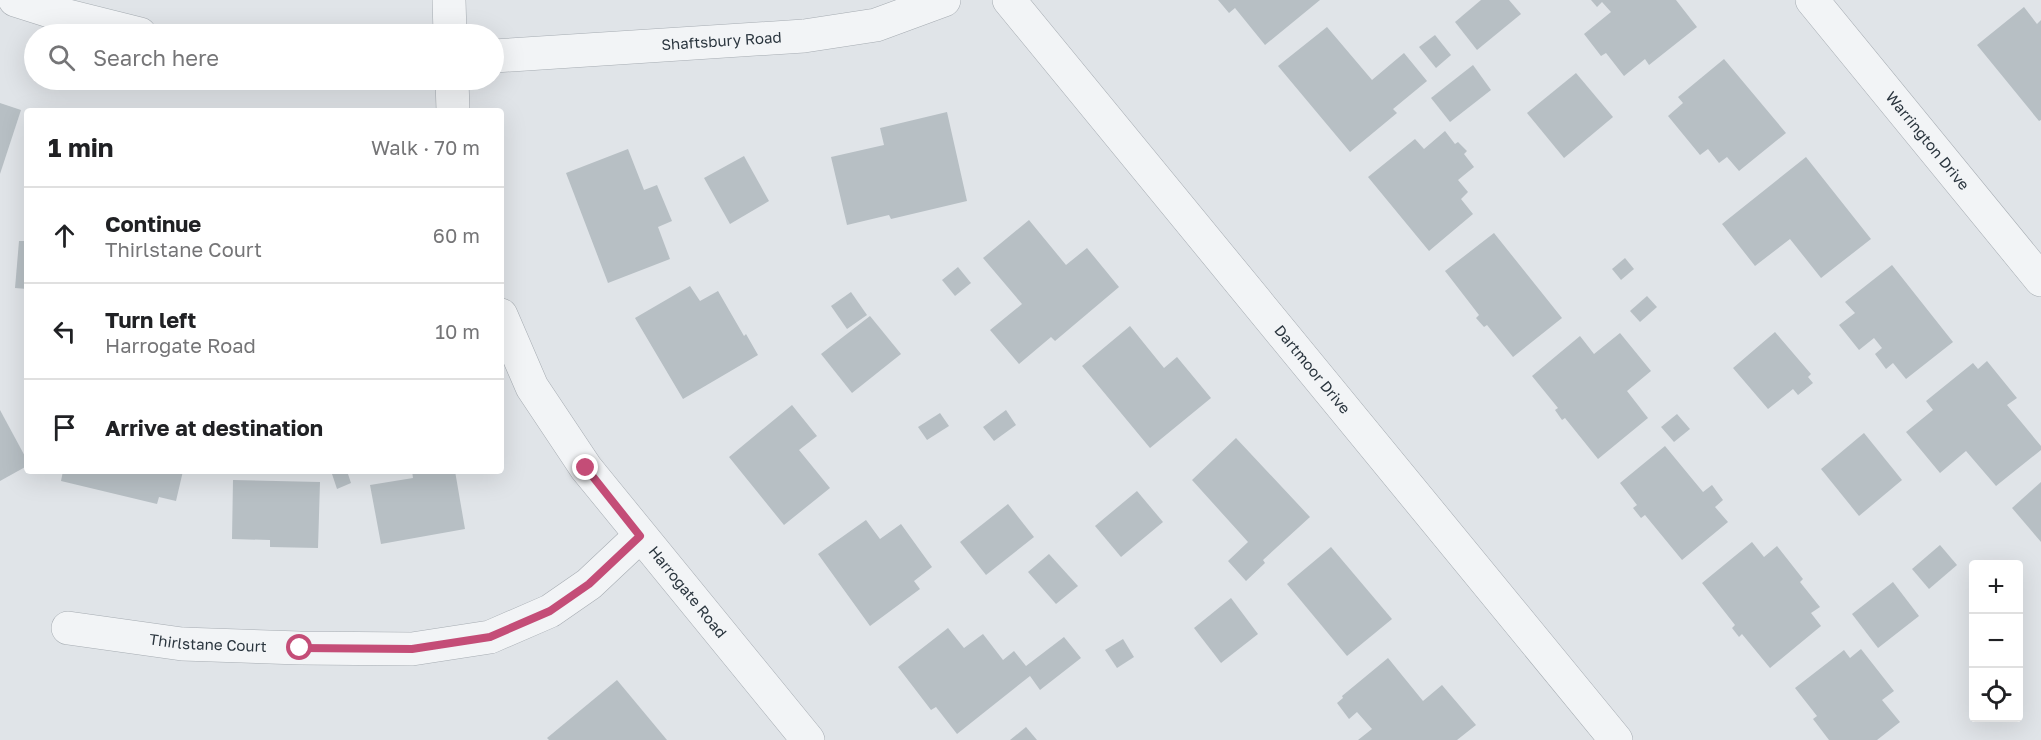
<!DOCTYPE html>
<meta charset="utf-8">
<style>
:root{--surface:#fff;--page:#f2f2f2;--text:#202124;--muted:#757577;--line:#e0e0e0}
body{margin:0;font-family:"Golos Text",sans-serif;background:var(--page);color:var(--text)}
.controls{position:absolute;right:18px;bottom:18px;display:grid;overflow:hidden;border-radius:6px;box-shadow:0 6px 24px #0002}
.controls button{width:54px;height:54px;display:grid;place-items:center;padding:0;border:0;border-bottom:2px solid var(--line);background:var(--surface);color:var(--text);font:30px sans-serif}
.stop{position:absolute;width:18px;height:18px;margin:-14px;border:4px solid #c44d77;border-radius:50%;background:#fff}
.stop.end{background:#c44d77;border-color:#fff;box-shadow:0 2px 6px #0008}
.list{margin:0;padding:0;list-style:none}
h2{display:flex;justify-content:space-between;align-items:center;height:78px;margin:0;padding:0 24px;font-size:26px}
h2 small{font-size:20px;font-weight:400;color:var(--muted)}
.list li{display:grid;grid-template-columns:39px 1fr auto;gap:18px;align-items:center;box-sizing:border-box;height:96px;padding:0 24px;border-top:2px solid var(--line)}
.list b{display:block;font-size:22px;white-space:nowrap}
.list p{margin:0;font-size:20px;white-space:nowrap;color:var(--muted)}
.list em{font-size:20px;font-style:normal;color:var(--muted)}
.icon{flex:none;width:33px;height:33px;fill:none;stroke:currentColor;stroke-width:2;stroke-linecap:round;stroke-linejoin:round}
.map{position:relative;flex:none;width:2041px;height:740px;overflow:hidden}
.search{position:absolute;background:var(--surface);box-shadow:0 6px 24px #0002;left:24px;top:24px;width:480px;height:66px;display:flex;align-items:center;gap:15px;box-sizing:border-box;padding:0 21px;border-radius:33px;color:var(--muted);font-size:22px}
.panel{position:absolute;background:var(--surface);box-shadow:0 6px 24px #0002;left:24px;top:108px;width:480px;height:366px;border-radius:6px}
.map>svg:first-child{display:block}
</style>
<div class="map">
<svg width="2041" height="740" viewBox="0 0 2041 740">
<rect width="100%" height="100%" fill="#e0e4e8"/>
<g fill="#b7bfc4">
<path d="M 1218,0 L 1320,0 L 1265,45 L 1235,8 L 1229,13 Z"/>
<path d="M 1481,0 L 1509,0 L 1521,14 L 1477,50 L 1455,22 Z"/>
<path d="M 1591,0 L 1676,0 L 1697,27 L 1649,65 L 1645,59 L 1624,76 L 1606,53 L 1601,56 L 1584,34 L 1611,12 L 1602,2 L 1597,7 Z"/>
<path d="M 2024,7 L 2037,24 L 2041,20 L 2041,120 L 2039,121 L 1977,45 Z"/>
<path d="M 1327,27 L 1372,80 L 1404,53 L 1427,81 L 1393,109 L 1397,113 L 1350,152 L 1278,66 Z"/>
<path d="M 1435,35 L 1451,55 L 1436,68 L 1419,47 Z"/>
<path d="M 1724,59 L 1786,133 L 1739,171 L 1727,157 L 1719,163 L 1708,149 L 1700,155 L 1668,116 L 1683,103 L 1678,97 Z"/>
<path d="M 1473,65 L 1491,90 L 1450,122 L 1431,98 Z"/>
<path d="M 1576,73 L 1613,117 L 1564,158 L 1527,113 Z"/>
<path d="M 0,103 L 21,110 L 0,174 Z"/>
<path d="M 947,112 L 967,201 L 891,219 L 889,215 L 847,225 L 831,157 L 884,145 L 880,128 Z"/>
<path d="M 1445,131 L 1455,144 L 1458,142 L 1467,151 L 1464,154 L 1474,167 L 1458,180 L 1468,192 L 1461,199 L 1473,214 L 1429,251 L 1368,177 L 1415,139 L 1424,149 Z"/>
<path d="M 628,149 L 644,190 L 657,185 L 672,221 L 658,227 L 670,259 L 608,283 L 566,173 Z"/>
<path d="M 744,156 L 769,201 L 730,224 L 704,178 Z"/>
<path d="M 1806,157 L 1871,239 L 1821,278 L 1790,239 L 1755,266 L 1722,224 Z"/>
<path d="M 1029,220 L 1066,265 L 1087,248 L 1119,287 L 1055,341 L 1051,337 L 1019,364 L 990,330 L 1022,304 L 983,258 Z"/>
<path d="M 1494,233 L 1562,318 L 1513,357 L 1487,325 L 1484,327 L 1476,318 L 1479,315 L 1445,271 Z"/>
<path d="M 19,241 L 27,241 L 27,289 L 15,288 Z"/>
<path d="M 1625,258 L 1634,269 L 1621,280 L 1612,269 Z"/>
<path d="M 1892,265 L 1953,342 L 1906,379 L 1893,363 L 1886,369 L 1875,354 L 1882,348 L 1874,338 L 1859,350 L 1839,325 L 1855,313 L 1845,302 Z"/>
<path d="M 958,267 L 971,283 L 955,296 L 942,280 Z"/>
<path d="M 690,286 L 700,301 L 718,291 L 744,336 L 746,334 L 758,355 L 683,399 L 635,318 Z"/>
<path d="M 851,292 L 867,315 L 847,329 L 831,306 Z"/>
<path d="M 1647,296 L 1657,307 L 1640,322 L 1630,311 Z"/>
<path d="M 870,316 L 901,354 L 852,393 L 821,354 Z"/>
<path d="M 1130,326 L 1164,368 L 1177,357 L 1211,398 L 1150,448 L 1082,366 Z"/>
<path d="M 1775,332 L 1811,374 L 1808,377 L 1813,383 L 1798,395 L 1793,389 L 1768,409 L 1733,368 Z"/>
<path d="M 1620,333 L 1651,371 L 1627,391 L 1648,418 L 1598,459 L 1565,418 L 1562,420 L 1555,410 L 1558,408 L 1532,376 L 1580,336 L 1594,354 Z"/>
<path d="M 1987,361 L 2017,398 L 2007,405 L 2041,446 L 2041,450 L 1996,486 L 1966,451 L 1940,473 L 1906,432 L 1933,410 L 1926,401 L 1973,363 L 1978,369 Z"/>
<path d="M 792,405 L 817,436 L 799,450 L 830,488 L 784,525 L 729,457 Z"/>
<path d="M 0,410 L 27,460 L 27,466 L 0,481 Z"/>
<path d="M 1006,410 L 1016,425 L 994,441 L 983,427 Z"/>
<path d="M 940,413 L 949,426 L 927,440 L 918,427 Z"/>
<path d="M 1677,414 L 1690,429 L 1674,442 L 1661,427 Z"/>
<path d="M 1864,433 L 1902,480 L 1859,516 L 1821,469 Z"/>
<path d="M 1236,438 L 1310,517 L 1263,560 L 1265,563 L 1246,581 L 1228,561 L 1248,542 L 1192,480 Z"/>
<path d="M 1665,446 L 1703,492 L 1712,485 L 1723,500 L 1715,507 L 1728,522 L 1682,560 L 1645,515 L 1641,518 L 1633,508 L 1637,505 L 1620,483 Z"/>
<path d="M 63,471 L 183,471 L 176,501 L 159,497 L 157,504 L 61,481 Z"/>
<path d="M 341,471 L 347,471 L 351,483 L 337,489 L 332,474 Z"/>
<path d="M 412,471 L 455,471 L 465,529 L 381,544 L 370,485 L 413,478 Z"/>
<path d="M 233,480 L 320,482 L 318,548 L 270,547 L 270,540 L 232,539 Z"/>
<path d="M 2041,482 L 2041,542 L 2012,508 Z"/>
<path d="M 1137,491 L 1163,522 L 1121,557 L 1095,526 Z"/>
<path d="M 1008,504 L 1034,537 L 986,575 L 960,542 Z"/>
<path d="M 866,520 L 880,539 L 901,524 L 932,567 L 914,581 L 920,589 L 870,626 L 818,554 Z"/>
<path d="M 1752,542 L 1764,557 L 1777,546 L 1803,579 L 1800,582 L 1820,607 L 1811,613 L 1821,626 L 1770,668 L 1742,634 L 1739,637 L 1732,628 L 1735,625 L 1702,583 Z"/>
<path d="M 1940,545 L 1957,565 L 1929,589 L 1912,569 Z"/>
<path d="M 1331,547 L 1392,619 L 1347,656 L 1287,584 Z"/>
<path d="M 1049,554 L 1078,586 L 1056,604 L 1028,572 Z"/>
<path d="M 1893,582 L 1919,616 L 1878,648 L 1852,614 Z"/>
<path d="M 1231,598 L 1258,634 L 1221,663 L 1194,628 Z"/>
<path d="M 948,628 L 964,648 L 983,634 L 1003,660 L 1014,651 L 1026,666 L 1064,637 L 1081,658 L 1040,690 L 1030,676 L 957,734 L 936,707 L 931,710 L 898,667 Z"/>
<path d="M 1123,639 L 1134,657 L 1117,668 L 1105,650 Z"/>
<path d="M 1861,649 L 1894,691 L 1882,700 L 1900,722 L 1877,740 L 1829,740 L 1813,719 L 1817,716 L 1795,688 L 1844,650 L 1850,658 Z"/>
<path d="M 1388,658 L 1423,701 L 1442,685 L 1476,725 L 1457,740 L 1358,740 L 1372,729 L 1357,712 L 1349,719 L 1337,703 L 1343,698 L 1342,696 Z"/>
<path d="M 617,680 L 667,740 L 549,740 L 547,738 Z"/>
<path d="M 1026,727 L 1037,740 L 1010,740 Z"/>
</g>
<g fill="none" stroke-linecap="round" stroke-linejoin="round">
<defs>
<g id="street">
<path d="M 15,0 L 56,13 L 140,34"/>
<path d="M 449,0 L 450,34"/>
<path id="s1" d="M 1009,0 L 1616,740"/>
<path id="s2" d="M 1812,0 L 2041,280"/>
<path id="s3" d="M 494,56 L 804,36 L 876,25 L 944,0"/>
<path d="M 452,80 L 453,111"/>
<path id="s4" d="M 501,315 L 532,387 L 586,468 L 808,740"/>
<path id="s5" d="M 68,628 L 182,644 L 300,648 L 412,649 L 490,637 L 550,611 L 589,584 L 640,536"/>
</g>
</defs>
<use href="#street" stroke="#a6acb2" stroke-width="34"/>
<use href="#street" stroke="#f2f4f6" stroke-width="33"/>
</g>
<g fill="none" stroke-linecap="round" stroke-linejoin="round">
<path stroke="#c44d77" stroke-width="8" d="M 300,648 L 412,649 L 490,637 L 550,611 L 589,584 L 640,536 L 586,468"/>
</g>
<g text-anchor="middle" stroke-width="5" stroke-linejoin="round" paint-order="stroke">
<g font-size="15" fill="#2a353e" stroke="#eff3f5">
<text dy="5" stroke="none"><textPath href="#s3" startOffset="228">Shaftsbury Road</textPath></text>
<text dy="5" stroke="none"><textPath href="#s2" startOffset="182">Warrington Drive</textPath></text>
<text dy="5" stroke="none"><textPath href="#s1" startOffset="478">Dartmoor Drive</textPath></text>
<text dy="5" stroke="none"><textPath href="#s4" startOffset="336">Harrogate Road</textPath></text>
<text dy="5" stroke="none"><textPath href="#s5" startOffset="141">Thirlstane Court</textPath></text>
</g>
</g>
</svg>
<div class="controls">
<button>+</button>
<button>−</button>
<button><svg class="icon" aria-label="locate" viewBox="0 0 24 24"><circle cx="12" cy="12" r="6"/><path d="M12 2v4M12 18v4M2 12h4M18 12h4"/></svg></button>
</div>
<div class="stop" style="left:300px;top:648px"></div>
<div class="stop end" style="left:586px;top:468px"></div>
<div class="search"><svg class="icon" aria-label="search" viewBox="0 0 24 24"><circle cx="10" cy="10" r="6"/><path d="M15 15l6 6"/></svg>Search here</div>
<section class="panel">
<h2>1 min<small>Walk · 70 m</small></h2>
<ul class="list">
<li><svg class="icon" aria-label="ahead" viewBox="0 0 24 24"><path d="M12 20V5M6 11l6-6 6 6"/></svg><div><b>Continue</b><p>Thirlstane Court</p></div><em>60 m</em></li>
<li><svg class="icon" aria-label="left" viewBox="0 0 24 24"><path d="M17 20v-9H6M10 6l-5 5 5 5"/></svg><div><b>Turn left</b><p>Harrogate Road</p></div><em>10 m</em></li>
<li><svg class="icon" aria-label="arrive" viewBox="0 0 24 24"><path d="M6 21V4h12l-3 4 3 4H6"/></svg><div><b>Arrive at destination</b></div></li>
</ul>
</section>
</div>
